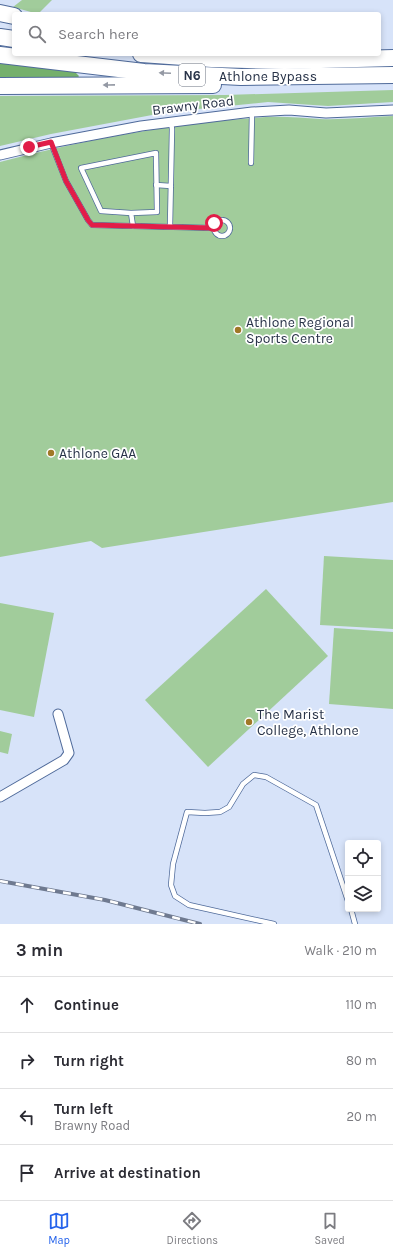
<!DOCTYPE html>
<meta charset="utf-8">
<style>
:root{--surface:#fff;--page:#f2f2f3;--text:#2b2b33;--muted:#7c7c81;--line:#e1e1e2;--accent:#2563eb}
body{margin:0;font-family:Karla,sans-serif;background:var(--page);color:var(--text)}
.controls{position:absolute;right:12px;bottom:12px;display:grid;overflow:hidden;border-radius:4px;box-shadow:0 2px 6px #0003}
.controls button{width:36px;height:36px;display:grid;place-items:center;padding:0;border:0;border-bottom:1px solid var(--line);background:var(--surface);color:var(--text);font:20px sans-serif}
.stop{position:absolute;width:12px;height:12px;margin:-9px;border:3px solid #e11d48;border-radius:50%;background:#fff}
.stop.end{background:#e11d48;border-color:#fff;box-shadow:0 1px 4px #0008}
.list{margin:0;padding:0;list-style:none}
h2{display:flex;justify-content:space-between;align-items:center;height:52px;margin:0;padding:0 16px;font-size:17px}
h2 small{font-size:13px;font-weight:400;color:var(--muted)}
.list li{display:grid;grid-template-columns:26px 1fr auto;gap:12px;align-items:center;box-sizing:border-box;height:56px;padding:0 16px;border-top:1px solid var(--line)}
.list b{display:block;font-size:15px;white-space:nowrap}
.list p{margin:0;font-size:13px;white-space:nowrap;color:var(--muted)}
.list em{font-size:13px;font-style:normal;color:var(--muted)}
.icon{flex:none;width:22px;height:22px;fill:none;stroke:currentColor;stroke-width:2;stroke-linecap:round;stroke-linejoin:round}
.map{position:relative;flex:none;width:393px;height:924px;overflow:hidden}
.search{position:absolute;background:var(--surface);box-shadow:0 2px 6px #0003;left:12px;right:12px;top:12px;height:44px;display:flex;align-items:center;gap:10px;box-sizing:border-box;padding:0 14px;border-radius:4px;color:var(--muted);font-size:15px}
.sheet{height:276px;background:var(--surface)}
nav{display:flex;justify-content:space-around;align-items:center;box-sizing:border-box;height:56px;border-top:1px solid var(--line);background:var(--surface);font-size:11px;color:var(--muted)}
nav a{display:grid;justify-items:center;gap:2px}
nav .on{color:var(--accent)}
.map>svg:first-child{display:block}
</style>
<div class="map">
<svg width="393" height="924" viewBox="0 0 393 924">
<rect width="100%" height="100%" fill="#d7e3f9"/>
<g fill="#a1cc9b">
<path d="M 22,0 L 52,0 L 38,14 L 13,7 Z"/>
<path d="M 393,90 L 393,102 L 328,106 L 268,102 L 168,112 L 51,134 L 0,146 L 0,96 L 225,95 Z"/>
<path d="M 393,116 L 393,502 L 102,548 L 91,541 L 0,557 L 0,162 C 86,139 176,123 266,117 C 284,116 302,118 320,119 C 344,120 369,117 393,116 Z"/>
<path d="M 324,556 L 393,560 L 393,629 L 320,625 Z"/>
<path d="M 266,589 L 328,656 L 208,767 L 145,700 Z"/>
<path d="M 0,603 L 54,613 L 34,717 L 0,710 Z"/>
<path d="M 334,628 L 393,632 L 393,709 L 329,704 Z"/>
<path d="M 0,731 L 12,734 L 8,754 L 0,752 Z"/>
</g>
<path fill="#75b06c" d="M 0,63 L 75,72 L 79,76 L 77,79 L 0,81 Z"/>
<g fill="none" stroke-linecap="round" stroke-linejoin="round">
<defs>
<g id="lane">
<path d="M 51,143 L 66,181 L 88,220 L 92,225 L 213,228"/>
<path d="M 251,163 L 252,112"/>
<path d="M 156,185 L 171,186"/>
<path d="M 131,213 L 157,212 L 156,153 L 81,168 L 101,211 L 131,213 L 133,226"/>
<circle cx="222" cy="228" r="8"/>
<path d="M 170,226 L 172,129 L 171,122"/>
<path d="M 351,909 L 355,924"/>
<path d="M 274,924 L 189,905 L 175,896 L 171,885 L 173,864 L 187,812 L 205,813 L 220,812 L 229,807 L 243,784 L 254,775 L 266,777 L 316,805 L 348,901"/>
</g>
<g id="street">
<path d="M 0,155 L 51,143 L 141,126 L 252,112 L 289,110 L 326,113 L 393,110"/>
<path d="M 0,797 L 64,760 L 69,753 L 58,714"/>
</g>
<g id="highway">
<path d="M 0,13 L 14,16"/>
<path d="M 0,37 L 14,39"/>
<path d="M 141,54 L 212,59 L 285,61 L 393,58"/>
<path d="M 0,55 L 144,72 L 241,77 L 393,75"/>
<path d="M 0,86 L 213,85"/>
</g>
</defs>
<use href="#lane" stroke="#4f6a9a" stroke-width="6"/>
<use href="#street" stroke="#4f6a9a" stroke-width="11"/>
<use href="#highway" stroke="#4f6a9a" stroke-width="18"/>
<use href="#lane" stroke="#fff" stroke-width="4.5"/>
<use href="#street" stroke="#fff" stroke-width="9"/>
<use href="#highway" stroke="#fff" stroke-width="16"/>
<defs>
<path id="rail" d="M 0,881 L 105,900 L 200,924"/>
</defs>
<use href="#rail" stroke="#6f7a90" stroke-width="4"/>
<use href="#rail" stroke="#fff" stroke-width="2.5" stroke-dasharray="8" stroke-linecap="butt"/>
</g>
<defs><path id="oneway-solid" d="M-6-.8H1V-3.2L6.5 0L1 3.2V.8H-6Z"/></defs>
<g fill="#9499a4">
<use href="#oneway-solid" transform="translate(165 73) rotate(-177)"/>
<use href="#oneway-solid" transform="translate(109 85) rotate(179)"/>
</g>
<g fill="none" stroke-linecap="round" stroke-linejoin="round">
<path stroke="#e11d48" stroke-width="5" d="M 29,147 L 51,142 L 66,181 L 88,220 L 92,225 L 213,228 L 214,223"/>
</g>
<g fill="#a07827" stroke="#fff" stroke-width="1.5">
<circle cx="238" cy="330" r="4"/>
<circle cx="51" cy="453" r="4"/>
<circle cx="249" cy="722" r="4"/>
</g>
<g text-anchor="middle" stroke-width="3.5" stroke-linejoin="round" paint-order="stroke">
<rect fill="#fff" stroke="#68707f" stroke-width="1" x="179" y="64" width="26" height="22" rx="3"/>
<g font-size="13" font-weight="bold" fill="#283348">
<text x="192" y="80">N6</text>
</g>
<g font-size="14" fill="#283348" stroke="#fff">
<text x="268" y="81">Athlone Bypass</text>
<text transform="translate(193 105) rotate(-7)" y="5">Brawny Road</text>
</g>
<g font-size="14" fill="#283348" stroke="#fff" text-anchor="start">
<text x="246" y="327">Athlone Regional<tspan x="246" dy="16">Sports Centre</tspan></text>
<text x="59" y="458">Athlone GAA</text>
<text x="257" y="719">The Marist<tspan x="257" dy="16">College, Athlone</tspan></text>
</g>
</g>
</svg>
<div class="controls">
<button><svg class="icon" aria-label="locate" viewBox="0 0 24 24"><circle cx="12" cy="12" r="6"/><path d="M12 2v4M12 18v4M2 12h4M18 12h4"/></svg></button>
<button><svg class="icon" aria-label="layers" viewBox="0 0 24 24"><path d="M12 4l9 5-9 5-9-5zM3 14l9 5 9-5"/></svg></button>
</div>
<div class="stop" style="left:214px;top:223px"></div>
<div class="stop end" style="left:29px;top:147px"></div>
<div class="search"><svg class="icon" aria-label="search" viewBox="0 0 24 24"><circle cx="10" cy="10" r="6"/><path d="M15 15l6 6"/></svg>Search here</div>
</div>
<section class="sheet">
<h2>3 min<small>Walk · 210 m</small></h2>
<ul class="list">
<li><svg class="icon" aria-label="ahead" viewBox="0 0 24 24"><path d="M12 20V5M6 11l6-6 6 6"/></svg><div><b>Continue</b></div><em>110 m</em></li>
<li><svg class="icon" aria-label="right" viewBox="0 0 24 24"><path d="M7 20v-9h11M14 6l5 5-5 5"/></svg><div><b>Turn right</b></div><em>80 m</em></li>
<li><svg class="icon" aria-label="left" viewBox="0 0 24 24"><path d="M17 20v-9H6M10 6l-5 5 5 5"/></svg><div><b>Turn left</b><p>Brawny Road</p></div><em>20 m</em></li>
<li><svg class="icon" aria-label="arrive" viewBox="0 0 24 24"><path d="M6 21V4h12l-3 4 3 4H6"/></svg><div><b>Arrive at destination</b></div></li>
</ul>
</section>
<nav>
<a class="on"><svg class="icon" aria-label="map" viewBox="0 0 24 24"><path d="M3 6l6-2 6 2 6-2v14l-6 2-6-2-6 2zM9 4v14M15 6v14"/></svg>Map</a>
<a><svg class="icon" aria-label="directions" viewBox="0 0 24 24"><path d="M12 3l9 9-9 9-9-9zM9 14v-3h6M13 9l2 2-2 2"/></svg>Directions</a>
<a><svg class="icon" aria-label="saved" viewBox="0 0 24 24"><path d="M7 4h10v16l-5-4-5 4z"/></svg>Saved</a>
</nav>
